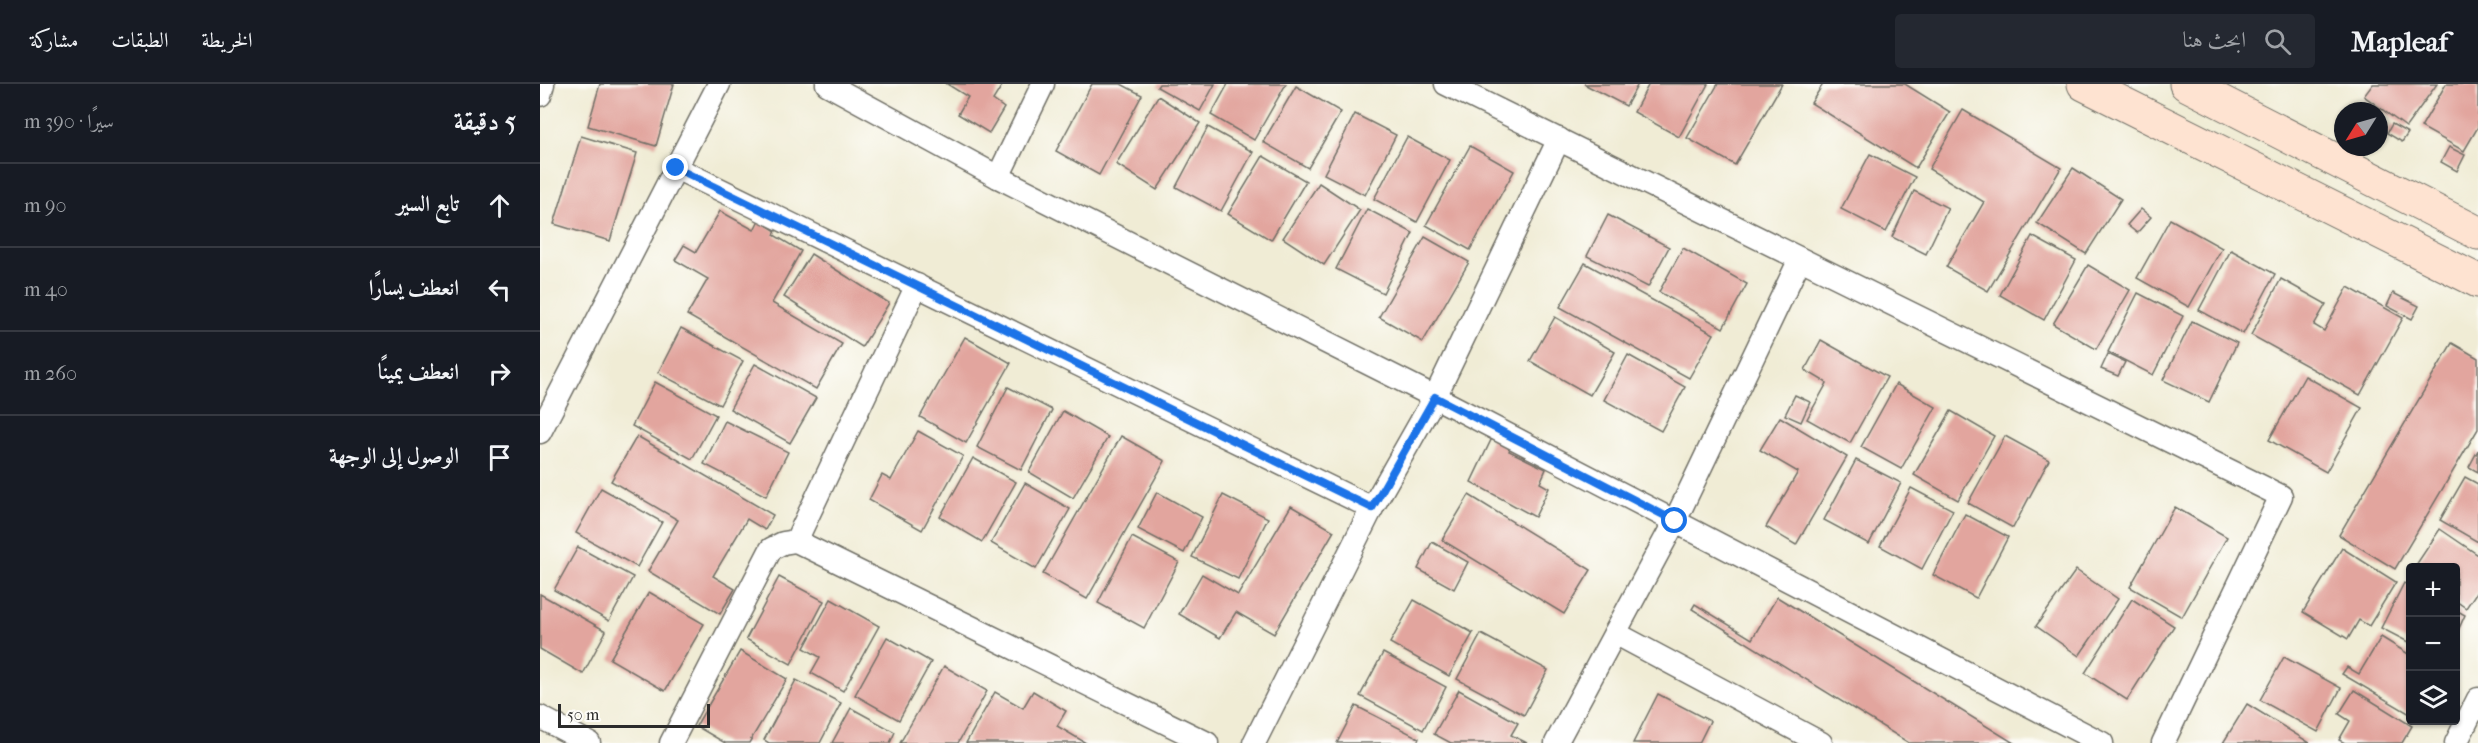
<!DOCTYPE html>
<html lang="ar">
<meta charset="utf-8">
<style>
:root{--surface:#171b24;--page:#242831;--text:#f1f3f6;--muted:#9ea1a6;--line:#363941}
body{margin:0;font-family:"IM FELL French Canon",Amiri,serif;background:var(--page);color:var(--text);direction:rtl}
.controls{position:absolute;right:18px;bottom:18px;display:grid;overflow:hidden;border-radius:6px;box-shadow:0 2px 4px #0004}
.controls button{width:54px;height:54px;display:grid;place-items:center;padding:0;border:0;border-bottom:2px solid var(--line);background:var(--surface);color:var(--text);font:30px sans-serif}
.compass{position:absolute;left:1794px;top:18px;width:54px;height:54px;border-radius:50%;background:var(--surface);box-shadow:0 2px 4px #0004;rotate:233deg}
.scale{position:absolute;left:18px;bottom:15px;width:152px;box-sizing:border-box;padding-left:6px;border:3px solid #2b2b2b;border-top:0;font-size:16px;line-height:21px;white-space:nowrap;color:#2b2b2b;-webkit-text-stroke:4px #fdfcf7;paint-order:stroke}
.stop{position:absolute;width:18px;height:18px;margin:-14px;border:4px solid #1a73e8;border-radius:50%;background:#fff}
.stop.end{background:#1a73e8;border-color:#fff;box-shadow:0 2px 6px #0008}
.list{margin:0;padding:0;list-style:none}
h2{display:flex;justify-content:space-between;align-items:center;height:78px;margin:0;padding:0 24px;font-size:26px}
h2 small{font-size:20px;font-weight:400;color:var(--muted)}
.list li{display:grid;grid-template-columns:39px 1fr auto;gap:18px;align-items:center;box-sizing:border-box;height:84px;padding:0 24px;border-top:2px solid var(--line)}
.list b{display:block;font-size:22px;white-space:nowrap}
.list em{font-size:20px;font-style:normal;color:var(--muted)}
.icon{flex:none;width:33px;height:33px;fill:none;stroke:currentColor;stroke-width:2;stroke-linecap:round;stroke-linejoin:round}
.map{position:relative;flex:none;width:1938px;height:659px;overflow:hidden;direction:ltr}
header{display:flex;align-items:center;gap:36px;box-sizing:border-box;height:84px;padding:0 30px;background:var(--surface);border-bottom:2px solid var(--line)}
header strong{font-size:28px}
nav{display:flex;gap:33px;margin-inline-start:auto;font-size:21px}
.search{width:420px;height:54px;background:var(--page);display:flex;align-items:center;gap:15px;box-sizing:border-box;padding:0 21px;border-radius:6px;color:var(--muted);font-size:22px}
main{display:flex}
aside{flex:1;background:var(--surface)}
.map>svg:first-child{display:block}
</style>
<header>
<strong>Mapleaf</strong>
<div class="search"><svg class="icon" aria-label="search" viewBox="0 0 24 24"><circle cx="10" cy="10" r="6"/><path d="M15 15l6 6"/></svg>ابحث هنا</div>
<nav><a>الخريطة</a><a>الطبقات</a><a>مشاركة</a></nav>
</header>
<main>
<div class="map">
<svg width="1938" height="659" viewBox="0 0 1938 659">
<rect width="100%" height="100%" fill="#fdfcf7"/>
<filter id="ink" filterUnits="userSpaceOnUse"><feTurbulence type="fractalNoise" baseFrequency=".0167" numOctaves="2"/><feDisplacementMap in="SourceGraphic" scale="12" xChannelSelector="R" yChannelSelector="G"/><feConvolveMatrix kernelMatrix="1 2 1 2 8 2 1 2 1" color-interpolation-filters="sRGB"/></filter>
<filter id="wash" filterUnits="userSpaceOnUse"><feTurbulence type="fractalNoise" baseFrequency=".008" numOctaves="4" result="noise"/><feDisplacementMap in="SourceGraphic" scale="24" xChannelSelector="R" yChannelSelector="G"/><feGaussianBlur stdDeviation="1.35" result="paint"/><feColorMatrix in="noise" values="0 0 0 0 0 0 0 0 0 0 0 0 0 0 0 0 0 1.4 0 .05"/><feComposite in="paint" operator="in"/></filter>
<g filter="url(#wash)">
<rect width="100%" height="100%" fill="#f0ecd5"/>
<g id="blocks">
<g fill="#e2a59e">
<path d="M 60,0 L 134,0 L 116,62 L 48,42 Z"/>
<path d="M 407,0 L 463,0 L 453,16 L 464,24 L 449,49 L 418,30 L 428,13 Z"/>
<path d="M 552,0 L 581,0 L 602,11 L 559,91 L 516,67 Z"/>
<path d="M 619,0 L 675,0 L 660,27 L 617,3 Z"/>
<path d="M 688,0 L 746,0 L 714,56 L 671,31 Z"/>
<path d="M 1044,0 L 1098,0 L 1086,22 Z"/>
<path d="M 1109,0 L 1168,0 L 1139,53 L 1094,28 Z"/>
<path d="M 1178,0 L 1242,0 L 1195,81 L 1147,54 Z"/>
<path d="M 1283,0 L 1365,0 L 1410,28 L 1376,84 L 1271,19 Z"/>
<path d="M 1833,0 L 1897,0 L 1866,43 L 1824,12 Z"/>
<path d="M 1906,0 L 1932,0 L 1938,3 L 1938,43 L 1924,67 L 1881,43 Z"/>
<path d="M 756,2 L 801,28 L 768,84 L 723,58 Z"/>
<path d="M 618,12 L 660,39 L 617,106 L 576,80 Z"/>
<path d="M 1423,26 L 1521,84 L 1448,207 L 1406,183 L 1444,118 L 1389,85 Z"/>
<path d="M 815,30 L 856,51 L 825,111 L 784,90 Z"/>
<path d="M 1852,40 L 1868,49 L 1862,58 L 1847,49 Z"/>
<path d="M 668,43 L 713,68 L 681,127 L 636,103 Z"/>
<path d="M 41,52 L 97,69 L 70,157 L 14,140 Z"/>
<path d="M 867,53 L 910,76 L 877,138 L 834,115 Z"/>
<path d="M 930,62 L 974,87 L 930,166 L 886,141 Z"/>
<path d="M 1909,63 L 1925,71 L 1917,87 L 1901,78 Z"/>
<path d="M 1330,70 L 1375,93 L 1346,148 L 1301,125 Z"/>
<path d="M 723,72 L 766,97 L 731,156 L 688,130 Z"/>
<path d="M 1533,84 L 1581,115 L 1546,170 L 1497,139 Z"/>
<path d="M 779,99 L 820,126 L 784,181 L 743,154 Z"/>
<path d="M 1374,107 L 1408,124 L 1386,170 L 1352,153 Z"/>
<path d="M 827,125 L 873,149 L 843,209 L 796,185 Z"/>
<path d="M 1601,125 L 1611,133 L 1597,149 L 1587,141 Z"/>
<path d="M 180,127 L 214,146 L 219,136 L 236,147 L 234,151 L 261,167 L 232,219 L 302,260 L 276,305 L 147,231 L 168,195 L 135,176 L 144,161 L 156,168 Z"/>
<path d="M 1068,131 L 1129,163 L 1108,203 L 1047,172 Z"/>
<path d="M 1630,135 L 1682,164 L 1649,223 L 1597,194 Z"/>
<path d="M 1492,152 L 1536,176 L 1504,236 L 1460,211 Z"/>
<path d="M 885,153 L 929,178 L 883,258 L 839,233 Z"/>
<path d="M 1143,164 L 1207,200 L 1183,244 L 1119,208 Z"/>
<path d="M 1691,166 L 1735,190 L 1703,250 L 1659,226 Z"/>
<path d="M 271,170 L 349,219 L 322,263 L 244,213 Z"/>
<path d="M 1045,179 L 1174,250 L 1149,294 L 1020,223 Z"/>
<path d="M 1548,181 L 1590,206 L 1556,265 L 1513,240 Z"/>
<path d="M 1741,195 L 1786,220 L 1774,241 L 1784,247 L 1808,203 L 1863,234 L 1820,311 L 1711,251 Z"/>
<path d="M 1598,209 L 1643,232 L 1613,291 L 1568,268 Z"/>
<path d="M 1853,209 L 1879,222 L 1872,235 L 1847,222 Z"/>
<path d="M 1015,233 L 1075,268 L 1050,311 L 990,277 Z"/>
<path d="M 1652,237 L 1697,259 L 1669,318 L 1623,296 Z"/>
<path d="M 141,244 L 203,277 L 180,321 L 118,289 Z"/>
<path d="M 425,253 L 471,279 L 426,359 L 380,333 Z"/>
<path d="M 1281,256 L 1347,293 L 1310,359 L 1267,335 L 1287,299 L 1265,286 Z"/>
<path d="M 1912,259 L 1938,274 L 1938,345 L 1855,485 L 1799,451 Z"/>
<path d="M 1568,270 L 1585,278 L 1578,292 L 1561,285 Z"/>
<path d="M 1088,271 L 1145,303 L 1121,347 L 1064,316 Z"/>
<path d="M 215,280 L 276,314 L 250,359 L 190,325 Z"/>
<path d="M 1765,292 L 1822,324 L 1786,388 L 1729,356 Z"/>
<path d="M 115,298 L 176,331 L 152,375 L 92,342 Z"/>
<path d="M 1356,300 L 1396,323 L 1361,385 L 1321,363 Z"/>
<path d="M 468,303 L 512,326 L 481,386 L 437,363 Z"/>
<path d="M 1255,311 L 1270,318 L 1261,338 L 1245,331 Z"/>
<path d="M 523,327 L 568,353 L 533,414 L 489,388 Z"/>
<path d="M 1411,327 L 1454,352 L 1418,416 L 1374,391 Z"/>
<path d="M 1240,333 L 1307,373 L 1256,461 L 1226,443 L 1258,388 L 1220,366 Z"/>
<path d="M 185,337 L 248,368 L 226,412 L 164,380 Z"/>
<path d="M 378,347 L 423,372 L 382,446 L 329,416 L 342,391 L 351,396 Z"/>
<path d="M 97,352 L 233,431 L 225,446 L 207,435 L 173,492 L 195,505 L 180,530 L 108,487 L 138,436 L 71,397 Z"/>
<path d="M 581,352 L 625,377 L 547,515 L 503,490 Z"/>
<path d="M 1465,352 L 1509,376 L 1473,444 L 1428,419 Z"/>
<path d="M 952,354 L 971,363 L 969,367 L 1006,385 L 1000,399 L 1009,404 L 995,433 L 931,398 Z"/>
<path d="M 1938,366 L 1938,388 L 1929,383 Z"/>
<path d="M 433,374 L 476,398 L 442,458 L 400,433 Z"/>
<path d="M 1316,376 L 1361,399 L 1329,460 L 1284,436 Z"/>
<path d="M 1925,393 L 1938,400 L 1938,458 L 1900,436 Z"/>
<path d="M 485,399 L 530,425 L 496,485 L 451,459 Z"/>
<path d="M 61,404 L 122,438 L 97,483 L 36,449 Z"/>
<path d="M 1371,404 L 1413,426 L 1382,485 L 1340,462 Z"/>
<path d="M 617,408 L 662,433 L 644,469 L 598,445 Z"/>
<path d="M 683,411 L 728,434 L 698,495 L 652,473 Z"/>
<path d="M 929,411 L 1051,486 L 1024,530 L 902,456 Z"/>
<path d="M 751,422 L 794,447 L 734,550 L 696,528 L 680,554 L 639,530 L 662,490 L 698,511 Z"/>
<path d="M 1635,423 L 1687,453 L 1642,533 L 1590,503 Z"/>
<path d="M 1425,430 L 1468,453 L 1436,514 L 1393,491 Z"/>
<path d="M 1900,445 L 1938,471 L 1938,506 L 1926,524 L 1916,517 L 1916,484 L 1874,484 Z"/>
<path d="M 592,453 L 639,478 L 604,544 L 558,519 Z"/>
<path d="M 892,458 L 928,478 L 914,505 L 878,485 Z"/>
<path d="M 38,463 L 93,493 L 69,537 L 14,506 Z"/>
<path d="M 1802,464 L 1856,498 L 1829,542 L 1819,536 L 1808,555 L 1763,528 Z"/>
<path d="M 1536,486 L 1578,515 L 1539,572 L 1496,542 Z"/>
<path d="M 239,493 L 284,517 L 251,580 L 206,555 Z"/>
<path d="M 1864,499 L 1870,503 L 1870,559 L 1841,544 Z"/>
<path d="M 109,508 L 164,540 L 125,607 L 70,575 Z"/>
<path d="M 0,510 L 66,547 L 43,590 L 0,565 Z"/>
<path d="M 1237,513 L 1474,659 L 1369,659 L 1152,525 L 1155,520 L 1212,555 Z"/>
<path d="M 291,515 L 339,542 L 303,607 L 271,589 L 280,573 L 264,564 Z"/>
<path d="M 1592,515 L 1634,542 L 1587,616 L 1545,589 Z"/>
<path d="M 874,516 L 933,549 L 909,592 L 850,559 Z"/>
<path d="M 1916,526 L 1925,531 L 1916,551 Z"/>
<path d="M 941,550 L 1008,586 L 984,631 L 917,595 Z"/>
<path d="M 347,553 L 391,578 L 359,636 L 315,611 Z"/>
<path d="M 1841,553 L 1870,571 L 1870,630 L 1802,590 L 1807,583 L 1819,590 Z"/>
<path d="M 200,567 L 247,595 L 209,659 L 185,659 L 156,642 Z"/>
<path d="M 843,569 L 906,603 L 883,646 L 820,612 Z"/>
<path d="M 1744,573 L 1801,604 L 1778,648 L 1720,616 Z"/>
<path d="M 404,582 L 447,607 L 418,659 L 360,659 Z"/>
<path d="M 256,596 L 301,619 L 280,659 L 229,659 L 224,656 Z"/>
<path d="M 919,606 L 978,639 L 971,651 L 987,659 L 911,659 L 894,650 Z"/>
<path d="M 1814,606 L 1872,642 L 1862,659 L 1805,659 L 1799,656 L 1810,637 L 1799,630 Z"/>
<path d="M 493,607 L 526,627 L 517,642 L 546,659 L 426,659 L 455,608 L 483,624 Z"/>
<path d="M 1118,610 L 1170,637 L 1159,659 L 1093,659 Z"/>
<path d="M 1707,620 L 1770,659 L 1683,659 Z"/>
<path d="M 816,622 L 879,654 L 877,659 L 797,659 Z"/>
<path d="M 311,624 L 355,648 L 350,659 L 292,659 Z"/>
</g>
</g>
</g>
<g filter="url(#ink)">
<use href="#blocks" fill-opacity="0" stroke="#706f66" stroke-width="1.5"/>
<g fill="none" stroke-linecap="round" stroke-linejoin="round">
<defs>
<g id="street">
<path d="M 287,0 L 458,93 L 895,313 L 1562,659"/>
<path d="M 906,0 L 1741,412 L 1623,659"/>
<path d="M 0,11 L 3,0"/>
<path d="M 136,84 L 832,424 L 895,313 L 1019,55"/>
<path d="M 458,93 L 503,0"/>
<path d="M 377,201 L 256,457 L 667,659"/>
<path d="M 0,348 L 179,0"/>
<path d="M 1075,549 L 1281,659"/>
<path d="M 0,633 L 49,659"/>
<path d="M 131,659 L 231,465 L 243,459 L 256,457"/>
<path d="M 714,659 L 832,424"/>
<path d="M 1016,659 L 1135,437 L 1260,175"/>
<path d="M 1916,659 L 1938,615"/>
</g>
<g id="secondary">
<path d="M 1544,0 L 1938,197"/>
<path d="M 1646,0 L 1938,149"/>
</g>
</defs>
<use href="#street" stroke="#706f66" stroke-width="25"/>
<use href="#secondary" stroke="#706f66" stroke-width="35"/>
<use href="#street" stroke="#fff" stroke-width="22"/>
<use href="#secondary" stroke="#fee3d1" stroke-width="33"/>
</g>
</g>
<g fill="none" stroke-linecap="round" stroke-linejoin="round" filter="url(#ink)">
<path stroke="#1a73e8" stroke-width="8" d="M 136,84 L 832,424 L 895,313 L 1135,437"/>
</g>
</svg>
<div class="controls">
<button>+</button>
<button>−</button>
<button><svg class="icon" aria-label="layers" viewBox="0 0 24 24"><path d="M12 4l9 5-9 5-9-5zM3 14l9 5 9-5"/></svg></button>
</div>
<svg class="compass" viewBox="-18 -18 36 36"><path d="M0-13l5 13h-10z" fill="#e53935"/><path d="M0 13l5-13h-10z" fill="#9ea1a6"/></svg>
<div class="scale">50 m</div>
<div class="stop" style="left:1135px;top:437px"></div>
<div class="stop end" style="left:136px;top:84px"></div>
</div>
<aside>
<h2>5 دقيقة<small>سيرًا · 390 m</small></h2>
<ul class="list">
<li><svg class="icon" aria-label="ahead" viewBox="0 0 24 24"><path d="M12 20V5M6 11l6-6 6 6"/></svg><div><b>تابع السير</b></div><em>90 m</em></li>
<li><svg class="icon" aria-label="left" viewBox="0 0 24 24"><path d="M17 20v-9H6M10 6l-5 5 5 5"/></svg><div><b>انعطف يسارًا</b></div><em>40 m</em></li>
<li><svg class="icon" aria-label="right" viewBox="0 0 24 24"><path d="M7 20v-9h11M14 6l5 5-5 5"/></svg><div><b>انعطف يمينًا</b></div><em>260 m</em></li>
<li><svg class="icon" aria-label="arrive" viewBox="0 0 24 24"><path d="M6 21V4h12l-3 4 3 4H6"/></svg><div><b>الوصول إلى الوجهة</b></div></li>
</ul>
</aside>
</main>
